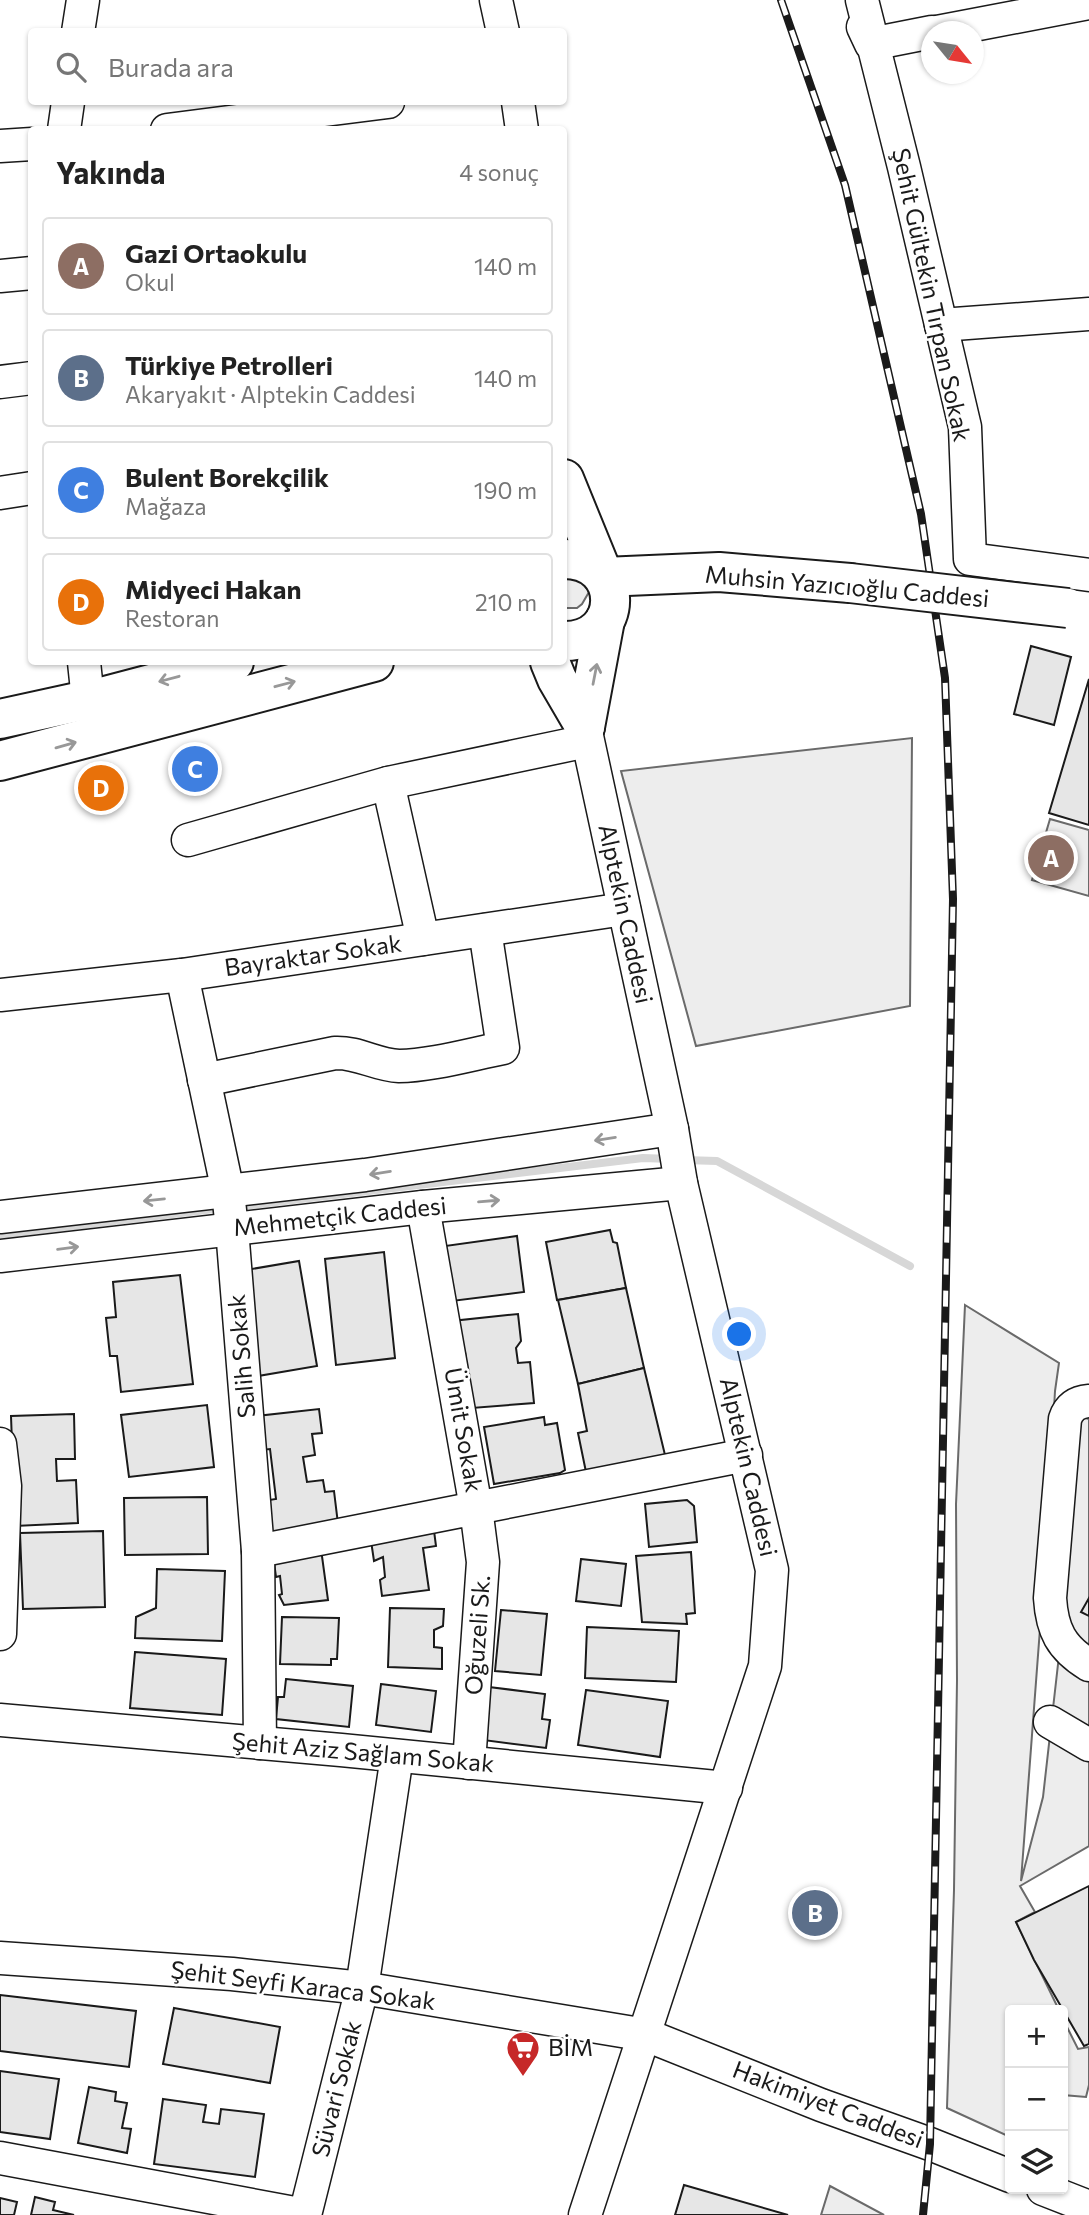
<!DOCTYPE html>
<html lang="tr">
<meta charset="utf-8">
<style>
:root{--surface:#fff;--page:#f6f6f6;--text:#222;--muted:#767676;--line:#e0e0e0;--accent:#c62828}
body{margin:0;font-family:Commissioner,sans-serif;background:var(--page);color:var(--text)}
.controls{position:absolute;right:21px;bottom:21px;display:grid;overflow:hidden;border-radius:7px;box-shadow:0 2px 5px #0004}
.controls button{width:63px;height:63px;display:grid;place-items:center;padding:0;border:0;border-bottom:2px solid var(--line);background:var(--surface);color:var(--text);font:35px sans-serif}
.compass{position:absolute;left:921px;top:21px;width:63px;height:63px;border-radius:50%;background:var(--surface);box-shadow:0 2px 5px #0004;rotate:120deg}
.you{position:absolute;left:740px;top:1335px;width:24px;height:24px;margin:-18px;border:5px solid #fff;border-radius:50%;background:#1a73e8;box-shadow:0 0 0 10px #1a73e833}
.badge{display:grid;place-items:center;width:46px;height:46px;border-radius:50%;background:var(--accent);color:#fff;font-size:23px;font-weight:700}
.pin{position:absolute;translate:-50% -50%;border:4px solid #fff;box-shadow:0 2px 7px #0006}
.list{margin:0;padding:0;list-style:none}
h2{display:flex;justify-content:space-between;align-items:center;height:91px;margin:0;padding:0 28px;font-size:30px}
h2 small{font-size:23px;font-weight:400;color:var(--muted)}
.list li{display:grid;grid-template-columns:46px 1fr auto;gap:21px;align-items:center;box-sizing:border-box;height:98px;margin:0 14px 14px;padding:0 14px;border:2px solid var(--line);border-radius:7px}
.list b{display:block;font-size:26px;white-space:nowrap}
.list p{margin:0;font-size:23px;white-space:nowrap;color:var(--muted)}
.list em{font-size:23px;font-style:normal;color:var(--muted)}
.icon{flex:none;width:38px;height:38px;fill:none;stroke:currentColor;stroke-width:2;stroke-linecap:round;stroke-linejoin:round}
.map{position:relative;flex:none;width:1089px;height:2215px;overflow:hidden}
.search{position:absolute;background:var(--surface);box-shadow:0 2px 5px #0004;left:28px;top:28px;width:539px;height:77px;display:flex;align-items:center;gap:18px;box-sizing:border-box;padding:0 24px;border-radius:7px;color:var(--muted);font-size:26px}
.panel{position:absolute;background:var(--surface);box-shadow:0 2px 5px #0004;left:28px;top:126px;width:539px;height:539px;border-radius:7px}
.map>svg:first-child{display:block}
</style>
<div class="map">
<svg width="1089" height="2215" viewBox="0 0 1089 2215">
<rect width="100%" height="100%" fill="#fff"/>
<g fill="#ededed" stroke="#6a6a6a" stroke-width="2">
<path d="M 564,570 L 575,570 L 589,592 L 582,604 L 577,608 L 564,608 Z"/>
<path d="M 912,738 L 910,1006 L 696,1046 L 621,771 Z"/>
<path d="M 1050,819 L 1089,830 L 1089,896 L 1032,880 Z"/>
<path d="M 965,1305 L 1059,1363 L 1055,1391 L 1046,1549 L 1021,1881 L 1043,1797 L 1063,1620 L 1081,1417 L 1089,1419 L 1089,1846 L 1020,1886 L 1035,1912 L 1016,1922 L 1059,2010 L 1010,2010 L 1010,2137 L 947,2108 L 954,1890 L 957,1680 L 956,1504 Z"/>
<path d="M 1063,2019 L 1078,2049 L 1089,2047 L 1089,2085 L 1086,2097 L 1063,2095 Z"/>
<path d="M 830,2186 L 884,2215 L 821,2215 Z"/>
</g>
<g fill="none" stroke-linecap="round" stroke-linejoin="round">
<g stroke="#d7d7d7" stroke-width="8">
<path d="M 684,1160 L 717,1161 L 910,1266"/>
<path d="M 235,1207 L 643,1158 L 671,1159"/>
<path d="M 0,1235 L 222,1208"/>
</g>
</g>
<g fill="#e6e6e6" stroke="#1a1a1a" stroke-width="2">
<path d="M 1031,646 L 1071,657 L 1054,725 L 1014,714 Z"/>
<path d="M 1089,679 L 1089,825 L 1049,813 Z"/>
<path d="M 610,1230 L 613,1242 L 617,1243 L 626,1288 L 557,1300 L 546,1242 Z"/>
<path d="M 517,1236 L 524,1292 L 452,1301 L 445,1246 Z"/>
<path d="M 384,1252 L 395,1358 L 336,1365 L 325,1259 Z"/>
<path d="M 299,1261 L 317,1366 L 258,1376 L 240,1271 Z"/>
<path d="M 180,1275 L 193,1384 L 121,1392 L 117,1356 L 110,1356 L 106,1318 L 116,1317 L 113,1282 Z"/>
<path d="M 626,1288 L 644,1368 L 578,1384 L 558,1300 Z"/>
<path d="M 518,1314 L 521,1341 L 516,1348 L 518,1363 L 530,1362 L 534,1403 L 472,1408 L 465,1352 L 457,1355 L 452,1321 Z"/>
<path d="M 644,1368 L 665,1455 L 586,1472 L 578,1433 L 587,1431 L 578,1384 Z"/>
<path d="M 207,1405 L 214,1467 L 129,1477 L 121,1415 Z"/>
<path d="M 319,1409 L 322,1433 L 312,1434 L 315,1455 L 303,1457 L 307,1482 L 323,1480 L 325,1492 L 334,1491 L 338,1524 L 272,1532 L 269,1500 L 276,1499 L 270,1449 L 261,1450 L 257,1416 Z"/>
<path d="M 74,1414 L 75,1459 L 56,1459 L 57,1481 L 76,1480 L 78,1523 L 15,1526 L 11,1416 Z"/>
<path d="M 544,1417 L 545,1425 L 557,1423 L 565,1470 L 560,1473 L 494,1484 L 484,1427 Z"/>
<path d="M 207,1497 L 208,1554 L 125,1555 L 124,1498 Z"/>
<path d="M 687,1500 L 694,1506 L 697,1542 L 649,1547 L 645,1504 Z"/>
<path d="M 433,1523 L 436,1546 L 423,1548 L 429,1590 L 382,1596 L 380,1580 L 385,1577 L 383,1557 L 374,1561 L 370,1534 Z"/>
<path d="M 103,1531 L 105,1607 L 23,1609 L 20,1533 Z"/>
<path d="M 321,1549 L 328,1600 L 284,1605 L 279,1595 L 282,1594 L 280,1576 L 276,1577 L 273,1555 Z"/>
<path d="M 691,1552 L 695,1613 L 686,1614 L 687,1624 L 642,1622 L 636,1556 Z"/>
<path d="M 581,1559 L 626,1564 L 621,1606 L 576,1601 Z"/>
<path d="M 157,1569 L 225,1571 L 222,1641 L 135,1638 L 136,1617 L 156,1608 Z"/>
<path d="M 1089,1598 L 1089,1616 L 1081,1612 Z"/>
<path d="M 390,1608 L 444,1609 L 443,1626 L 434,1630 L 434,1647 L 442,1648 L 442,1669 L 388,1667 Z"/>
<path d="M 501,1610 L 547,1614 L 541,1675 L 495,1671 Z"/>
<path d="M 282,1617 L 339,1618 L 337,1659 L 331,1659 L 331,1665 L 280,1664 Z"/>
<path d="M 587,1627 L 679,1631 L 676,1682 L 585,1678 Z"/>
<path d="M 135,1652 L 226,1659 L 222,1715 L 130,1708 Z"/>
<path d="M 286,1679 L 353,1686 L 349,1727 L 276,1719 L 278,1697 L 284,1697 Z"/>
<path d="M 381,1684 L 436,1691 L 431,1732 L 376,1725 Z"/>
<path d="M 489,1687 L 545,1694 L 542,1719 L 550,1720 L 546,1748 L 483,1740 Z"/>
<path d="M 586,1690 L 668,1701 L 660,1757 L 578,1745 Z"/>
<path d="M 1089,1886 L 1089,2044 L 1084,2046 L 1034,1960 L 1016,1922 Z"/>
<path d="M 0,1995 L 136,2011 L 129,2067 L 0,2051 Z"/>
<path d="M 174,2008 L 280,2027 L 270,2083 L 163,2064 Z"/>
<path d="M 0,2071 L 59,2079 L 50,2139 L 0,2132 Z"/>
<path d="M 89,2087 L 116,2092 L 115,2101 L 127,2103 L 122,2128 L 131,2129 L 127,2153 L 78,2143 Z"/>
<path d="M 163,2099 L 206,2105 L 203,2122 L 219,2124 L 221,2109 L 264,2114 L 255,2177 L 154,2164 Z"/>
<path d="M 684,2185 L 788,2215 L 675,2215 Z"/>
<path d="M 35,2197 L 55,2202 L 53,2210 L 74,2215 L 31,2215 Z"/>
<path d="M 0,2198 L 17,2202 L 14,2215 L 0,2215 Z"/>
</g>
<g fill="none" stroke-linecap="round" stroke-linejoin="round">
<defs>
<g id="minor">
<path d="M 496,0 L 503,32"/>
<path d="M 862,0 L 904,167 L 965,427 L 970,559 L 1089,575"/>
<path d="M 863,27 L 871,44 L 932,32"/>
<path d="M 78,32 L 83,0"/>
<path d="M 937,32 L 1089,3"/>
<path d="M 518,102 L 522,130"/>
<path d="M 64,130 L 68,102"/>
<path d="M 167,130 L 388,102"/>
<path d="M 0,146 L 32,144"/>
<path d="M 0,276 L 32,273"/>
<path d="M 941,325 L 1089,314"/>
<path d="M 0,382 L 32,378"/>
<path d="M 0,493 L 32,488"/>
<path d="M 84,662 L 88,700"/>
<path d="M 585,727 L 672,1129 L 681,1183 L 772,1570 L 765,1666 L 585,2215"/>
<path d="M 388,783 L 423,939"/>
<path d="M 188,840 L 388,783 L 587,741"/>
<path d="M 182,975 L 228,1192 L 232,1229 L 258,1551 L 260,1743"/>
<path d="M 0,995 L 182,975 L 624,909"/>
<path d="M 204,1080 L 335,1053 C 358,1052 376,1065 399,1066 C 430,1066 472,1054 503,1048 L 485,930"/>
<path d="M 423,1207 L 476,1508 L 746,1455"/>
<path d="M 0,1217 L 365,1175 L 672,1129"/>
<path d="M 0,1256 L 423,1207 L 681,1183"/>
<path d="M 1089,1401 C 1077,1402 1069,1407 1065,1419 L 1050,1598 C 1052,1630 1061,1648 1089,1665"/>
<path d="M 0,1444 L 5,1486 L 0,1634"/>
<path d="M 258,1551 L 476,1508 L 483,1562 L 469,1763"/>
<path d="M 0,1720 L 341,1750 L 726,1788"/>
<path d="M 1050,1722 L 1089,1745"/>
<path d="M 0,1958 L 232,1974 L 362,1988 L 646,2035 L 821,2105 L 930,2144 L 1010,2176"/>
<path d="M 0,2158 L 305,2215"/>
<path d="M 1043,2189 L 1089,2207"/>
<path d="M 305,2215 L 362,1988 L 397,1756"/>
</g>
<g id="major">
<path d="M 564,479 L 604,577 L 719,572 L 850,583"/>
<path d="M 564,559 C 626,559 625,642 564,641"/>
<path d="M 550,662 L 557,679 L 585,727"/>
<path d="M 0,719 L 105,696 L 234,662"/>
<path d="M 585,727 L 605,620"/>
<path d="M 0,761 L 374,662"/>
</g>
</defs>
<use href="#minor" stroke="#1a1a1a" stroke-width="35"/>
<use href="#major" stroke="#1a1a1a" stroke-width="42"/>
<use href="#minor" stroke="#fff" stroke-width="32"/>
<use href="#major" stroke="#fff" stroke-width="38"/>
<defs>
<path id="rail" d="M 781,0 L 845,185 L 921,514 L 945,678 L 953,899 L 930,2144 L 923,2215"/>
</defs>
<use href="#rail" stroke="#1a1a1a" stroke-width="8"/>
<use href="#rail" stroke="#fff" stroke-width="5" stroke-dasharray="16" stroke-linecap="butt"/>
<defs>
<path id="major-bridge" d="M 850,583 L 1068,608"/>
</defs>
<use href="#major-bridge" stroke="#1a1a1a" stroke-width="42" stroke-linecap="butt"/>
<use href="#major-bridge" stroke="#fff" stroke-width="38"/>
</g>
<defs><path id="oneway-shaft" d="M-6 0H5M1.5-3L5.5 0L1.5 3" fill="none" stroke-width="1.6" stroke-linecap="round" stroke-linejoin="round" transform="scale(1.75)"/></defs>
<g stroke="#989898">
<use href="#oneway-shaft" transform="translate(595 674) rotate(-79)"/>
<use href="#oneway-shaft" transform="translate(169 679) rotate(165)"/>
<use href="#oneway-shaft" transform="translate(285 684) rotate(-15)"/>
<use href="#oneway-shaft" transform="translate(66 745) rotate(-16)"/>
<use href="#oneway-shaft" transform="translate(605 1139) rotate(171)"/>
<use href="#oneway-shaft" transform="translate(380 1173) rotate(171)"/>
<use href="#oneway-shaft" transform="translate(154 1200) rotate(174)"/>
<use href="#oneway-shaft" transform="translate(489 1201) rotate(-5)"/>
<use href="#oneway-shaft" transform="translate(68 1248) rotate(-7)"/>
</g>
<defs>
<symbol id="supermarket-pin" viewBox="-11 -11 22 30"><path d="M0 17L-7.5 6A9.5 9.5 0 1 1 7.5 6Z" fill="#c62828" stroke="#fff"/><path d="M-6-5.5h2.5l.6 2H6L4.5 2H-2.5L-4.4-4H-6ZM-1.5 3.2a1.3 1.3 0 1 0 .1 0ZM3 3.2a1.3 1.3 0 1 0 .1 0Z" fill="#fff"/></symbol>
</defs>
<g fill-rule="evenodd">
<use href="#supermarket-pin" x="504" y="2029" width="38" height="52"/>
</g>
<g text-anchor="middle" stroke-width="5" stroke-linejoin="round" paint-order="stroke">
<g font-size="24" fill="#1a1a1a" stroke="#fff">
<text transform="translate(931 295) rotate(78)" y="8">Şehit Gültekin Tırpan Sokak</text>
<text transform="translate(847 587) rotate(5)" y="8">Muhsin Yazıcıoğlu Caddesi</text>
<text transform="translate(625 914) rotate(78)" y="8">Alptekin Caddesi</text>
<text transform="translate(313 956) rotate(-8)" y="8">Bayraktar Sokak</text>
<text transform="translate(340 1217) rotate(-6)" y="8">Mehmetçik Caddesi</text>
<text transform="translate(242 1356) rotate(-95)" y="8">Salih Sokak</text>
<text transform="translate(463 1430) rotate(80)" y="8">Ümit Sokak</text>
<text transform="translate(748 1467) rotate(77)" y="8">Alptekin Caddesi</text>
<text transform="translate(478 1635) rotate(-86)" y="8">Oğuzeli Sk.</text>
<text transform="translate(363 1753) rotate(5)" y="8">Şehit Aziz Sağlam Sokak</text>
<text transform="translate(303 1986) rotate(7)" y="8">Şehit Seyfi Karaca Sokak</text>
<text transform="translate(337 2089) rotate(-76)" y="8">Süvari Sokak</text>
<text transform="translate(828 2105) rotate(21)" y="8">Hakimiyet Caddesi</text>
</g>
<g font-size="24" fill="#1a1a1a" stroke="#fff" text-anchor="start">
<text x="548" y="2056">BİM</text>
</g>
</g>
</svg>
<div class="controls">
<button>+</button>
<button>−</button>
<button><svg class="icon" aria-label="layers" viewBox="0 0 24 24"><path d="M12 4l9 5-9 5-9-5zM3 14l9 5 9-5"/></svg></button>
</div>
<svg class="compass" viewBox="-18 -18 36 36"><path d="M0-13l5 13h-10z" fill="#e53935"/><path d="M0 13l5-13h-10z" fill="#767676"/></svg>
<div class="you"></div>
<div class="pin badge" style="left:1051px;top:858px;background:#8d6e63">A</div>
<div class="pin badge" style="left:815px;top:1913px;background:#5c6f8a">B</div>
<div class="pin badge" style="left:195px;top:769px;background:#3f7fe0">C</div>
<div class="pin badge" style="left:101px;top:788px;background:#e8710a">D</div>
<div class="search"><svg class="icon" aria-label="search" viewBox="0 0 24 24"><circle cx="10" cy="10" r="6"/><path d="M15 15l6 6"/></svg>Burada ara</div>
<section class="panel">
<h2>Yakında<small>4 sonuç</small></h2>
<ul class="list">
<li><span class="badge" style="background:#8d6e63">A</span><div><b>Gazi Ortaokulu</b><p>Okul</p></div><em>140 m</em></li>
<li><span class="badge" style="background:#5c6f8a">B</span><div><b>Türkiye Petrolleri</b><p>Akaryakıt · Alptekin Caddesi</p></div><em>140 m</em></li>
<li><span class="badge" style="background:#3f7fe0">C</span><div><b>Bulent Borekçilik</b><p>Mağaza</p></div><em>190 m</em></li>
<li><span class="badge" style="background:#e8710a">D</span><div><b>Midyeci Hakan</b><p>Restoran</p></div><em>210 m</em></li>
</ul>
</section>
</div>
